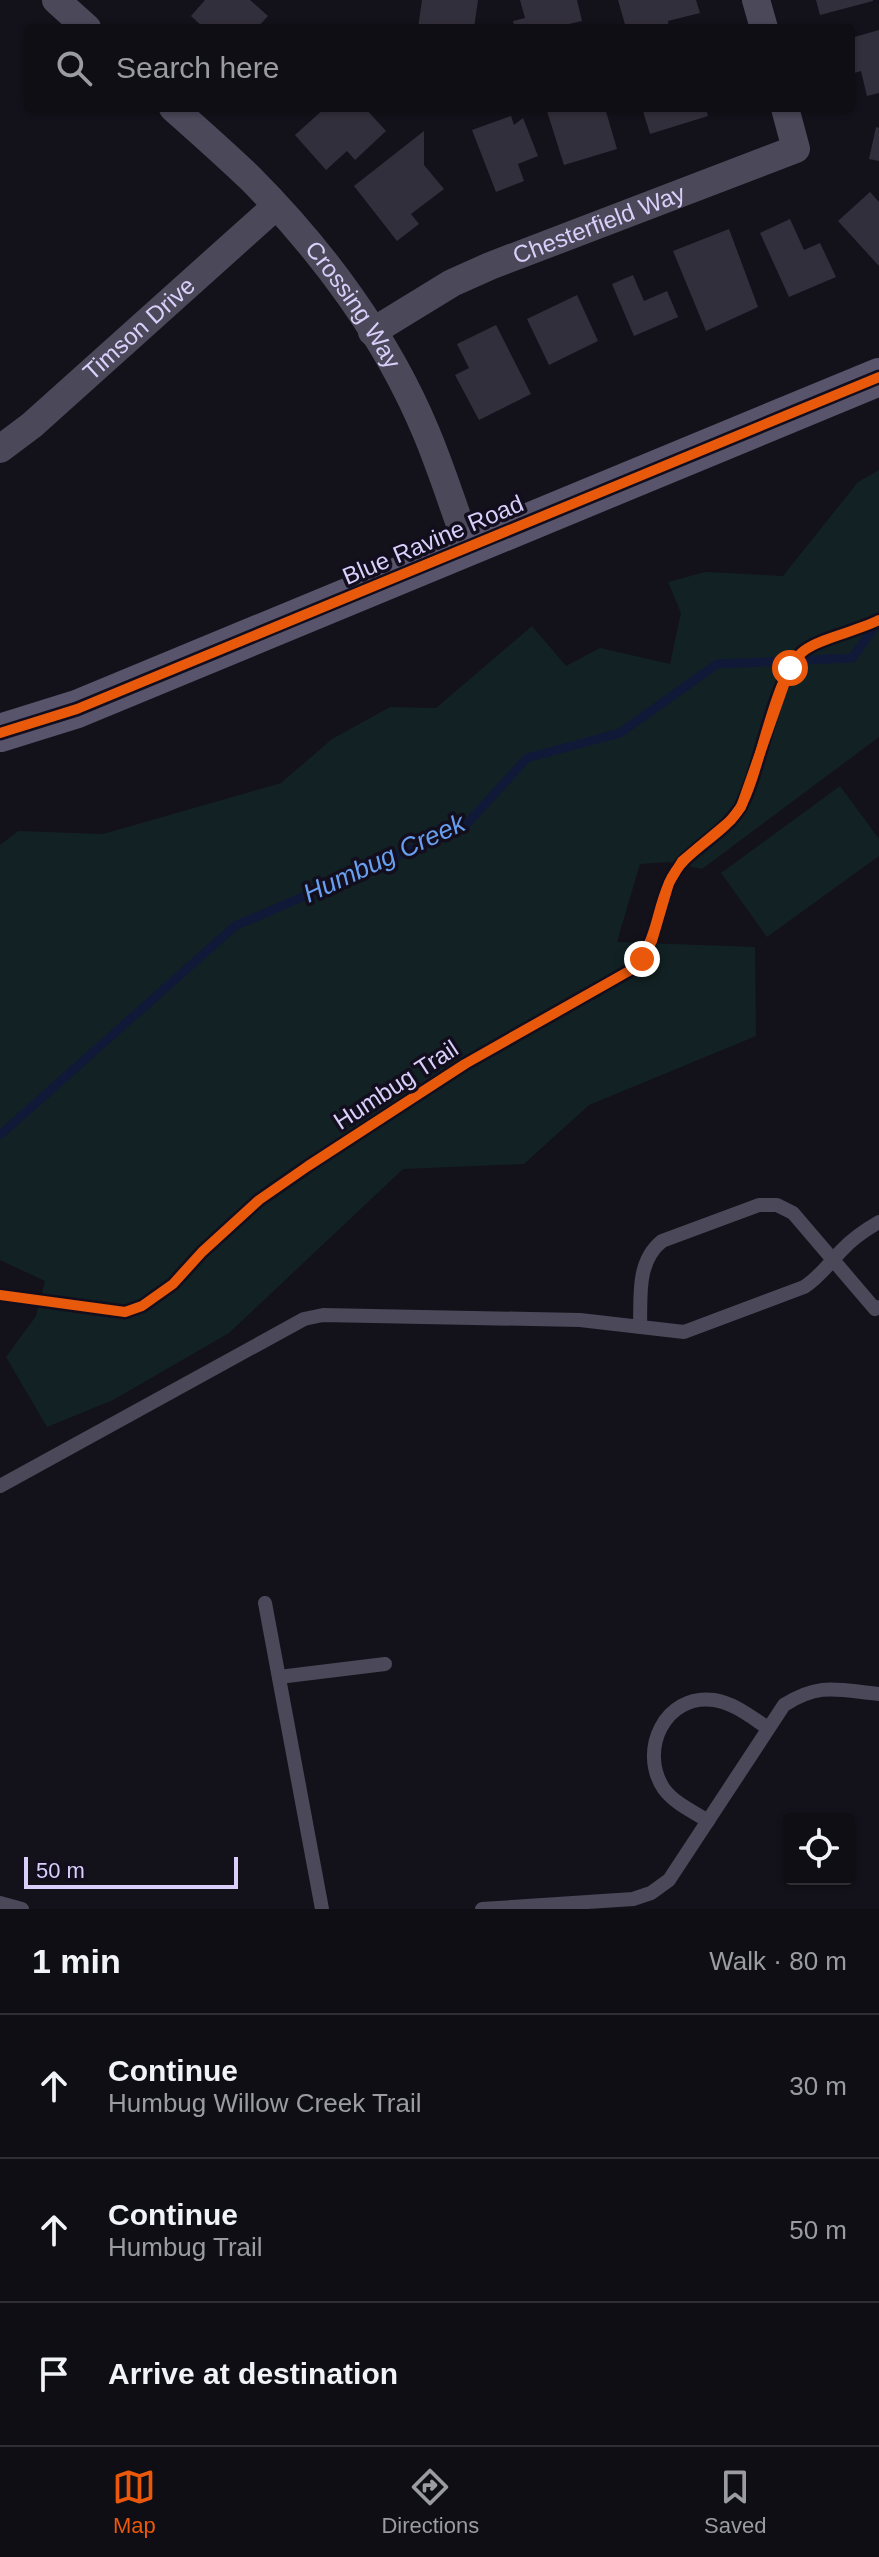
<!DOCTYPE html>
<meta charset="utf-8">
<style>
:root{--surface:#0e0e14;--page:#17171d;--text:#f1f3f6;--muted:#9b9ca0;--line:#2e2e34;--accent:#ea580c}
body{margin:0;font-family:Helvetica,sans-serif;background:var(--page);color:var(--text)}
.controls{position:absolute;right:24px;bottom:24px;display:grid;overflow:hidden;border-radius:8px;box-shadow:0 2px 6px #0004}
.controls button{width:72px;height:72px;display:grid;place-items:center;padding:0;border:0;border-bottom:2px solid var(--line);background:var(--surface);color:var(--text);font:40px sans-serif}
.scale{position:absolute;left:24px;bottom:20px;width:214px;box-sizing:border-box;padding-left:8px;border:4px solid #d9cffa;border-top:0;font-size:22px;line-height:28px;white-space:nowrap;color:#d9cffa;-webkit-text-stroke:6px #120e1d;paint-order:stroke}
.stop{position:absolute;width:24px;height:24px;margin:-18px;border:6px solid #ea580c;border-radius:50%;background:#fff}
.stop.end{background:#ea580c;border-color:#fff;box-shadow:0 2px 8px #0008}
.list{margin:0;padding:0;list-style:none}
h2{display:flex;justify-content:space-between;align-items:center;height:104px;margin:0;padding:0 32px;font-size:34px}
h2 small{font-size:26px;font-weight:400;color:var(--muted)}
.list li{display:grid;grid-template-columns:52px 1fr auto;gap:24px;align-items:center;box-sizing:border-box;height:144px;padding:0 32px;border-top:2px solid var(--line)}
.list b{display:block;font-size:30px;white-space:nowrap}
.list p{margin:0;font-size:26px;white-space:nowrap;color:var(--muted)}
.list em{font-size:26px;font-style:normal;color:var(--muted)}
.icon{flex:none;width:44px;height:44px;fill:none;stroke:currentColor;stroke-width:2;stroke-linecap:round;stroke-linejoin:round}
.map{position:relative;flex:none;width:879px;height:1909px;overflow:hidden}
.search{position:absolute;background:var(--surface);box-shadow:0 2px 6px #0004;left:24px;right:24px;top:24px;height:88px;display:flex;align-items:center;gap:20px;box-sizing:border-box;padding:0 28px;border-radius:8px;color:var(--muted);font-size:30px}
.sheet{height:536px;background:var(--surface)}
nav{display:flex;justify-content:space-around;align-items:center;box-sizing:border-box;height:112px;border-top:2px solid var(--line);background:var(--surface);font-size:22px;color:var(--muted)}
nav a{display:grid;justify-items:center;gap:4px}
nav .on{color:var(--accent)}
.map>svg:first-child{display:block}
</style>
<div class="map">
<svg width="879" height="1909" viewBox="0 0 879 1909">
<rect width="100%" height="100%" fill="#13121a"/>
<g fill="#122224">
<path d="M 879,470 L 879,737 L 702,869 L 668,862 L 640,864 L 617,942 L 755,947 L 756,1036 L 589,1105 L 524,1164 L 403,1169 L 229,1333 L 113,1400 L 47,1427 L 6,1357 L 36,1316 L 45,1281 L 0,1260 L 0,845 L 18,831 L 103,834 L 281,783 L 332,739 L 390,707 L 436,708 L 532,626 L 566,666 L 600,648 L 670,664 L 681,613 L 668,582 L 705,572 L 783,576 L 858,482 Z"/>
<path d="M 840,786 L 879,839 L 879,856 L 767,937 L 721,873 Z"/>
</g>
<g fill="none" stroke-linecap="round" stroke-linejoin="round">
<path stroke="#101937" stroke-width="9" d="M 0,1135 L 235,926 L 464,827 L 527,758 L 620,733 L 717,664 L 852,658 L 879,621"/>
</g>
<g fill="#322f3c">
<path d="M 205,0 L 250,0 L 268,16 L 257,28 L 204,28 L 191,16 Z"/>
<path d="M 422,0 L 478,0 L 474,28 L 418,28 Z"/>
<path d="M 520,0 L 577,0 L 582,21 L 569,24 L 570,28 L 515,28 L 513,21 L 525,18 Z"/>
<path d="M 618,0 L 696,0 L 700,13 L 668,21 L 669,28 L 626,28 Z"/>
<path d="M 816,0 L 873,0 L 873,1 L 820,15 Z"/>
<path d="M 879,30 L 879,93 L 867,96 L 861,71 L 851,74 L 851,38 Z"/>
<path d="M 325,108 L 365,108 L 386,131 L 355,160 L 347,151 L 326,170 L 295,135 Z"/>
<path d="M 546,108 L 605,108 L 617,149 L 564,165 Z"/>
<path d="M 642,108 L 706,108 L 708,116 L 650,134 Z"/>
<path d="M 511,116 L 514,125 L 523,118 L 538,156 L 518,164 L 524,181 L 496,192 L 472,130 Z"/>
<path d="M 876,127 L 879,128 L 879,161 L 869,159 Z"/>
<path d="M 424,131 L 424,165 L 444,189 L 411,214 L 419,224 L 397,241 L 354,186 Z"/>
<path d="M 870,192 L 879,202 L 879,266 L 838,221 Z"/>
<path d="M 790,219 L 804,250 L 820,243 L 836,277 L 789,297 L 760,233 Z"/>
<path d="M 729,229 L 758,307 L 706,331 L 673,251 Z"/>
<path d="M 633,275 L 644,301 L 667,291 L 678,317 L 634,336 L 612,284 Z"/>
<path d="M 577,295 L 598,341 L 549,365 L 527,319 Z"/>
<path d="M 496,325 L 531,394 L 479,420 L 455,375 L 469,368 L 457,344 Z"/>
</g>
<g fill="none" stroke-linecap="round" stroke-linejoin="round">
<g stroke="#4a4859" stroke-width="14">
<path d="M 640,1327 C 641,1297 636,1262 662,1241 L 759,1205 L 777,1205 L 793,1213 L 875,1309 L 879,1307"/>
<path d="M 0,1486 L 304,1319 L 323,1315 L 580,1320 L 684,1332 L 804,1287 C 820,1277 828,1264 842,1250 C 853,1238 865,1230 879,1222"/>
<path d="M 265,1603 L 322,1909"/>
<path d="M 279,1677 L 385,1664"/>
<path d="M 708,1821 C 694,1812 674,1803 664,1789 C 638,1751 665,1693 714,1700 C 734,1703 751,1717 768,1728"/>
<path d="M 0,1903 L 22,1909"/>
<path d="M 482,1909 L 633,1899 L 651,1893 L 669,1880 L 784,1705 C 820,1682 838,1690 879,1694"/>
</g>
<g stroke="#4a4859" stroke-width="28">
<path d="M 56,0 L 87,28"/>
<path d="M 756,0 L 764,28"/>
<path id="s1" d="M 173,108 C 199,131 225,154 250,178 C 322,250 387,338 426,432 C 442,470 454,509 468,547"/>
<path id="s2" d="M 372,332 L 452,283 L 490,266 L 796,149 L 785,108"/>
<path id="s3" d="M 0,449 L 32,425 L 276,206"/>
</g>
<path stroke="#58546c" stroke-width="38" d="M 0,733 L 77,709 L 879,377"/>
<defs>
<g id="cycleway">
<path d="M 0,733 L 77,709 L 879,377"/>
<path d="M 0,1295 L 125,1312 L 142,1306 L 173,1284 L 202,1252 L 259,1200 L 308,1166 L 465,1064 L 629,971 C 658,944 654,916 669,883 C 683,850 721,838 740,808 C 761,772 774,671 805,650 C 821,638 858,631 879,620"/>
</g>
</defs>
<use href="#cycleway" stroke="#120e1d" stroke-width="15"/>
<use href="#cycleway" stroke="#e8590c" stroke-width="10"/>
</g>
<g fill="none" stroke-linecap="round" stroke-linejoin="round">
<path stroke="#ea580c" stroke-width="10" d="M 642,959 L 652,941 L 669,883 L 682,861 L 731,820 L 741,807 L 790,668"/>
</g>
<g text-anchor="middle" stroke-width="7" stroke-linejoin="round" paint-order="stroke">
<g font-size="24" fill="#d9cffa" stroke="#120e1d">
<text dy="8" stroke="none"><textPath href="#s2" startOffset="252">Chesterfield Way</textPath></text>
<text dy="8" stroke="none"><textPath href="#s1" startOffset="268">Crossing Way</textPath></text>
<text dy="8" stroke="none"><textPath href="#s3" startOffset="184">Timson Drive</textPath></text>
<text transform="translate(433 540) rotate(-23)" y="8">Blue Ravine Road</text>
<text transform="translate(396 1085) rotate(-33)" y="8">Humbug Trail</text>
</g>
<g font-size="26" font-style="italic" fill="#689fef" stroke="#120e1d">
<text transform="translate(384 858) rotate(-25)" y="9">Humbug Creek</text>
</g>
</g>
</svg>
<div class="controls">
<button><svg class="icon" aria-label="locate" viewBox="0 0 24 24"><circle cx="12" cy="12" r="6"/><path d="M12 2v4M12 18v4M2 12h4M18 12h4"/></svg></button>
</div>
<div class="scale">50 m</div>
<div class="stop" style="left:790px;top:668px"></div>
<div class="stop end" style="left:642px;top:959px"></div>
<div class="search"><svg class="icon" aria-label="search" viewBox="0 0 24 24"><circle cx="10" cy="10" r="6"/><path d="M15 15l6 6"/></svg>Search here</div>
</div>
<section class="sheet">
<h2>1 min<small>Walk · 80 m</small></h2>
<ul class="list">
<li><svg class="icon" aria-label="ahead" viewBox="0 0 24 24"><path d="M12 20V5M6 11l6-6 6 6"/></svg><div><b>Continue</b><p>Humbug Willow Creek Trail</p></div><em>30 m</em></li>
<li><svg class="icon" aria-label="ahead" viewBox="0 0 24 24"><path d="M12 20V5M6 11l6-6 6 6"/></svg><div><b>Continue</b><p>Humbug Trail</p></div><em>50 m</em></li>
<li><svg class="icon" aria-label="arrive" viewBox="0 0 24 24"><path d="M6 21V4h12l-3 4 3 4H6"/></svg><div><b>Arrive at destination</b></div></li>
</ul>
</section>
<nav>
<a class="on"><svg class="icon" aria-label="map" viewBox="0 0 24 24"><path d="M3 6l6-2 6 2 6-2v14l-6 2-6-2-6 2zM9 4v14M15 6v14"/></svg>Map</a>
<a><svg class="icon" aria-label="directions" viewBox="0 0 24 24"><path d="M12 3l9 9-9 9-9-9zM9 14v-3h6M13 9l2 2-2 2"/></svg>Directions</a>
<a><svg class="icon" aria-label="saved" viewBox="0 0 24 24"><path d="M7 4h10v16l-5-4-5 4z"/></svg>Saved</a>
</nav>
